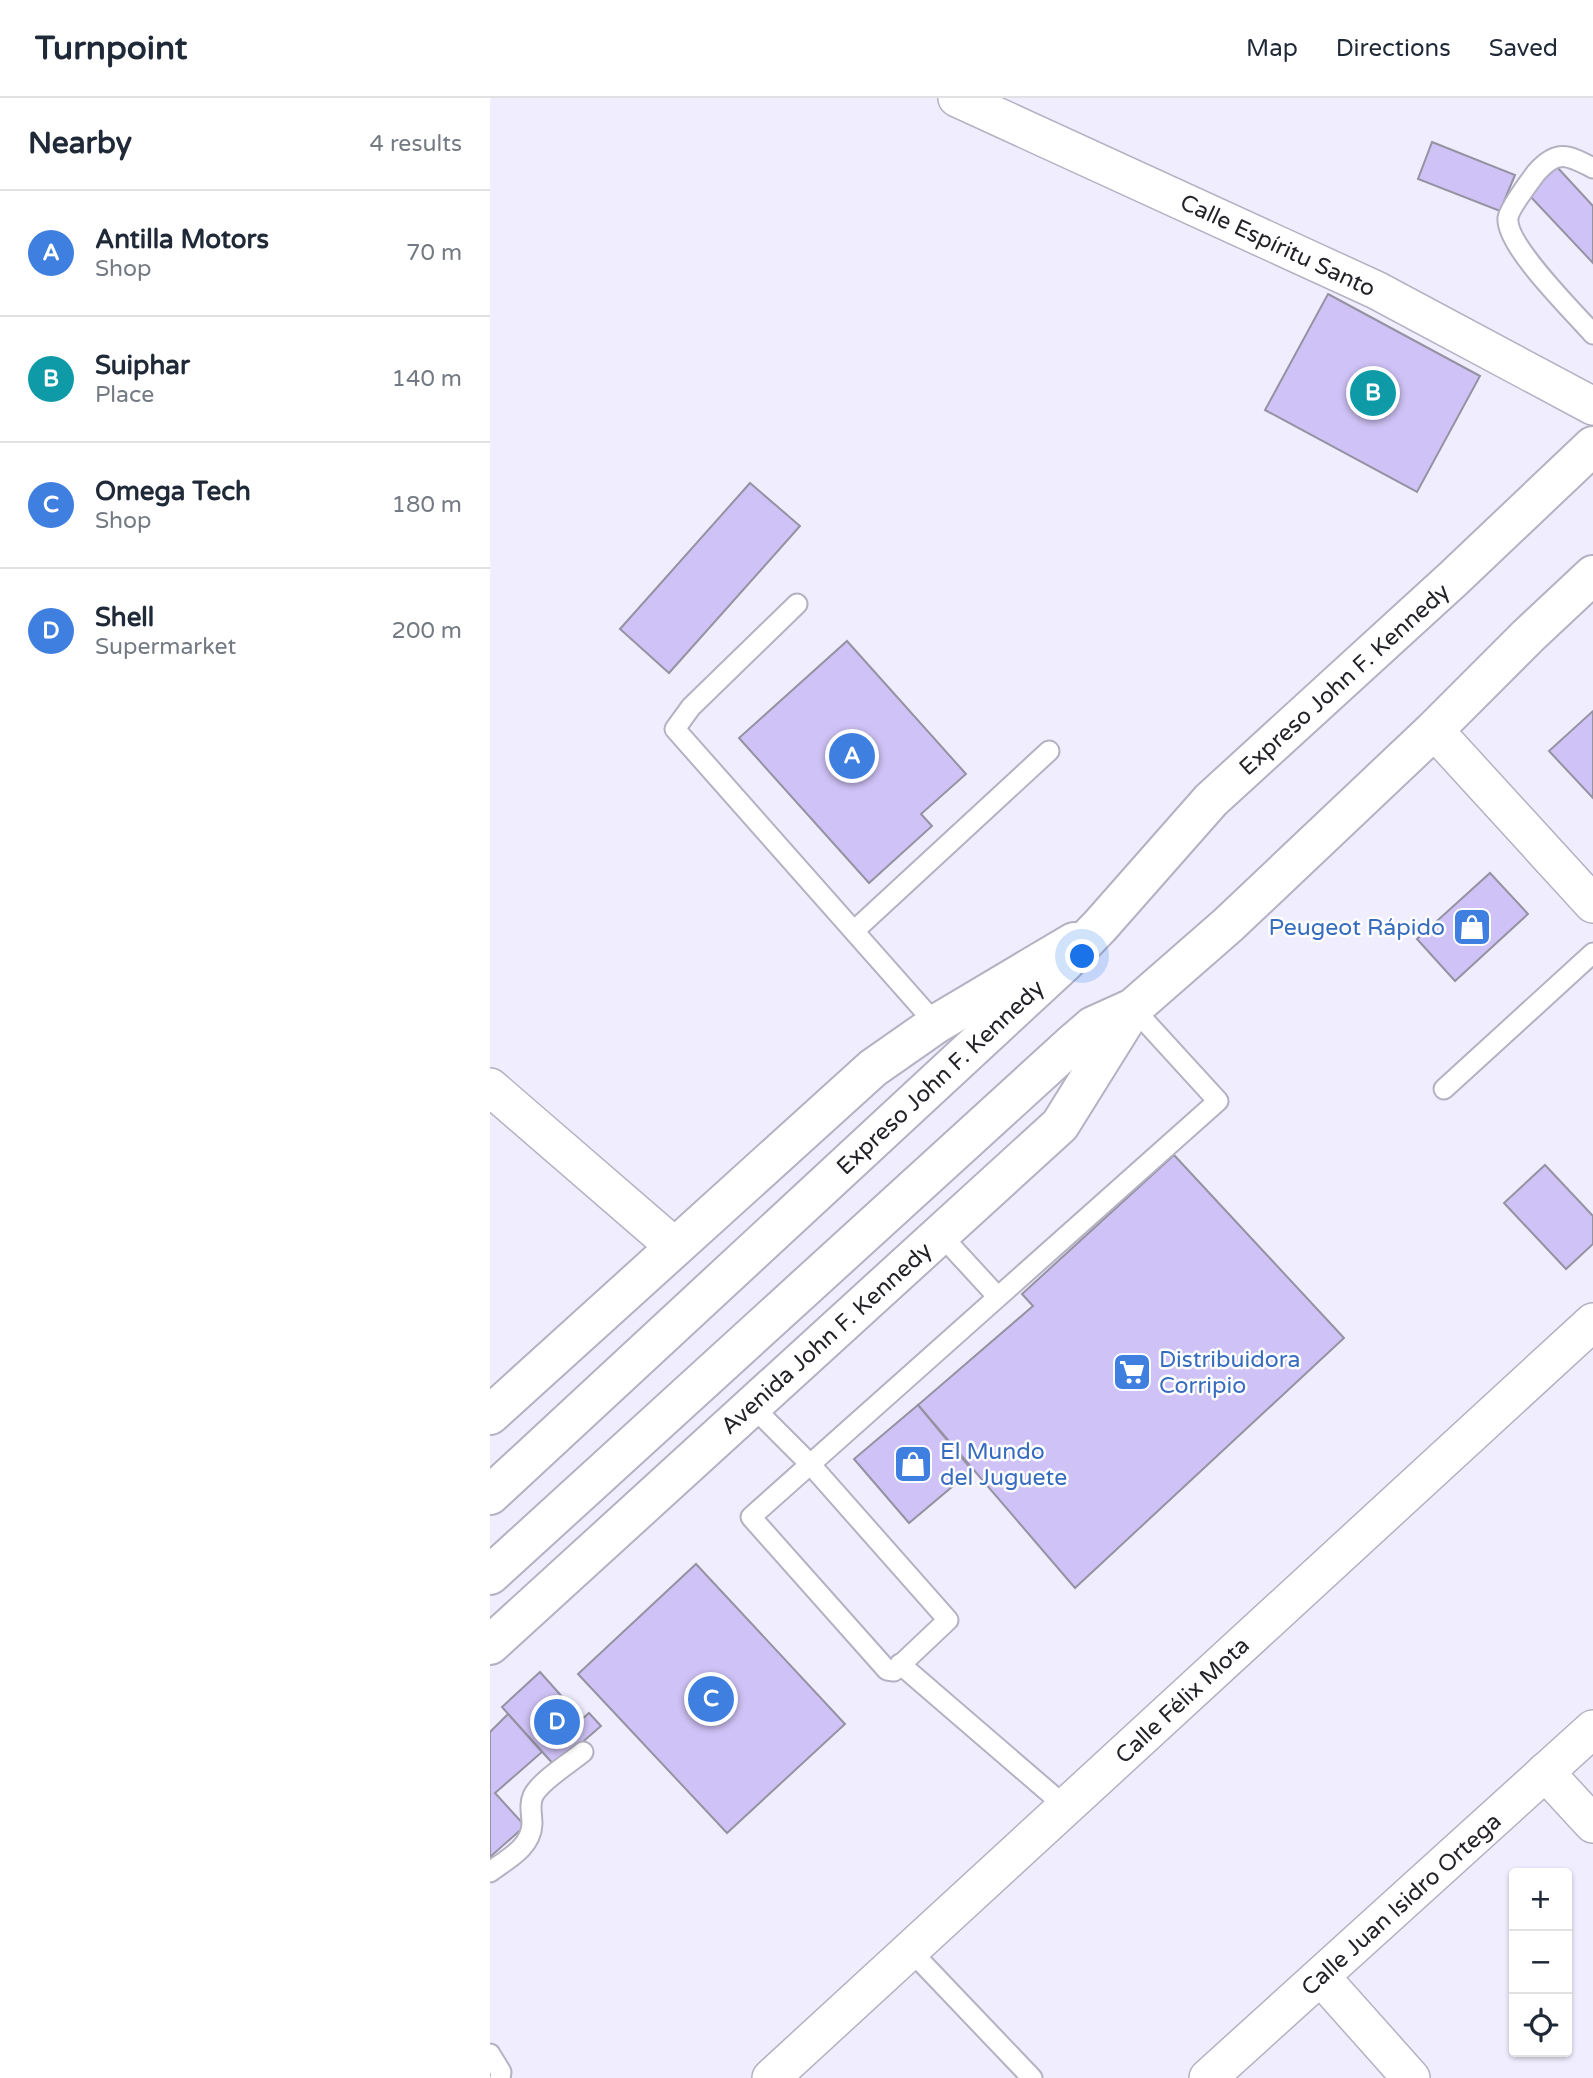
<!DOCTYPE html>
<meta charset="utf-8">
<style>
:root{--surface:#fff;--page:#f6f6f7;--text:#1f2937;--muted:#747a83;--line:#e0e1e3;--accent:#0b8043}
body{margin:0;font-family:"Varela Round",sans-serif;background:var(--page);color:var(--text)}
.controls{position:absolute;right:21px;bottom:21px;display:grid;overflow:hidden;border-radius:7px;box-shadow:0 2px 5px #0004}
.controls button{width:63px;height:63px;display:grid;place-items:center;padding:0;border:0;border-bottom:2px solid var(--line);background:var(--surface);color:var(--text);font:35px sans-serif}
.you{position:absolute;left:593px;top:859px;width:24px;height:24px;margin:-18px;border:5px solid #fff;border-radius:50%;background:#1a73e8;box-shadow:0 0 0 10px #1a73e833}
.badge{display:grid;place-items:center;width:46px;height:46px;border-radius:50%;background:var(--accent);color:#fff;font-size:23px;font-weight:700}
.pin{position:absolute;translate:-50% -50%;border:4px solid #fff;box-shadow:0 2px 7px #0006}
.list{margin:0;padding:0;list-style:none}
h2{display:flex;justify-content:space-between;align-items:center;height:91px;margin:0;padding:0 28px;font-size:30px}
h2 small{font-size:23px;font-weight:400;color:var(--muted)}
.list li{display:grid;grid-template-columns:46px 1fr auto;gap:21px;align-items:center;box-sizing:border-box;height:126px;padding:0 28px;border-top:2px solid var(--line)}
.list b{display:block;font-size:26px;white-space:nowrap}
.list p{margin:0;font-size:23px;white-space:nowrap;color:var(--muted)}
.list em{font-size:23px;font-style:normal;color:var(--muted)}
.icon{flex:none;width:38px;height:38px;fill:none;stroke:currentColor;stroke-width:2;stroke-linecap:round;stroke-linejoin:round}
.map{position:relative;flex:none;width:1103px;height:1980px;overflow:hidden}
header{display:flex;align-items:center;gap:42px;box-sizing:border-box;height:98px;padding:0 35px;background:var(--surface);border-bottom:2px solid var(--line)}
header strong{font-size:33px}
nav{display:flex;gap:38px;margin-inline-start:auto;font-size:24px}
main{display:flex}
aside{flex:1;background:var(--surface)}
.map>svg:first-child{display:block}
</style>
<header>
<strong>Turnpoint</strong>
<nav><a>Map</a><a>Directions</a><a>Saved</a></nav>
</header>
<main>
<aside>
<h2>Nearby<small>4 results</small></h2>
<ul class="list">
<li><span class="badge" style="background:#3f7fe0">A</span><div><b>Antilla Motors</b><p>Shop</p></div><em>70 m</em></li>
<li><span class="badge" style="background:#0f9aa8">B</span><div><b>Suiphar</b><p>Place</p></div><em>140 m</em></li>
<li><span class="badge" style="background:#3f7fe0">C</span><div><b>Omega Tech</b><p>Shop</p></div><em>180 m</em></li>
<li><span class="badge" style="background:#3f7fe0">D</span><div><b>Shell</b><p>Supermarket</p></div><em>200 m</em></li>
</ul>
</aside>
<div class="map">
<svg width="1103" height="1980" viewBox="0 0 1103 1980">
<rect width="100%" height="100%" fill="#f0edfe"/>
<g fill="#cfc2f6" stroke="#9592a1" stroke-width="2">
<path d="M 942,44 L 1025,77 L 1010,113 L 928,81 Z"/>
<path d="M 1067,69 L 1103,108 L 1103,165 L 1038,96 Z"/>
<path d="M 838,196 L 990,278 L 927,394 L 775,312 Z"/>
<path d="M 260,385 L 310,428 L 179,575 L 130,531 Z"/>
<path d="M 357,543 L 476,676 L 431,716 L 442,728 L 379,785 L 249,640 Z"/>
<path d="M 1103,613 L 1103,700 L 1059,653 Z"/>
<path d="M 1000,775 L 1038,816 L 965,883 L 927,841 Z"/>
<path d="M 684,1057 L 854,1240 L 585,1490 L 428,1307 L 543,1208 L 532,1196 Z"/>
<path d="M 1055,1067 L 1103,1118 L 1103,1146 L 1076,1171 L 1014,1105 Z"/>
<path d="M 428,1307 L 482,1372 L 419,1425 L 364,1361 Z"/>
<path d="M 206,1466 L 355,1626 L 237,1735 L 88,1576 Z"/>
<path d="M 50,1574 L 92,1621 L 99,1615 L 111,1628 L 65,1668 L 12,1609 Z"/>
<path d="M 18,1616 L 52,1654 L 5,1695 L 35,1728 L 0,1759 L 0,1634 Z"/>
</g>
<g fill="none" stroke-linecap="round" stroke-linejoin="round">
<defs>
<g id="service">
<path d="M 1103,70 C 1078,57 1067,51 1046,75 C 1040,83 1019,111 1018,120 C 1015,147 1084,214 1103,236"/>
<path d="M 307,506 L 201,609 L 185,631 L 446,926"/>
<path d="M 364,833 L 559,653"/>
<path d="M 954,991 L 1103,855"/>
<path d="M 450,1136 L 507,1198"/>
<path d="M 262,1308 L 321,1367 L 458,1522 L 404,1573 L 397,1572 L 261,1419 L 728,1003 L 643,910"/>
<path d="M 410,1566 L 576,1709"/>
<path d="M 0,1774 C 17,1761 41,1750 42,1726 C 42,1716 39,1707 43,1698 C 50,1683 80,1665 93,1654"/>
<path d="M 420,1852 L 542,1980"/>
<path d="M 0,1956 L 11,1974 L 10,1980"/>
</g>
<g id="minor">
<path d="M 467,0 L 886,192 L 1103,308"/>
<path d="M 944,632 L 1103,806"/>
<path d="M 0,989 L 185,1149"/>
<path d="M 1055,1674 L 1103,1726"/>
<path d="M 831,1879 L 921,1980"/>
<path d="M 281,1980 L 1103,1224"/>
<path d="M 718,1980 L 1103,1631"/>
</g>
<g id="primary">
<path d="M 0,1317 L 383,970 L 446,926 L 584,844"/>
<path d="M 0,1547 L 570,1027 L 643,910"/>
</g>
<g id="trunk">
<path d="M 0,1397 L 575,864 L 610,828 L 721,702 L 964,480 L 1103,348"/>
<path d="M 0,1477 L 581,947 L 603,928 L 643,910 L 738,827 L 944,632 L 1038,538 L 1103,477"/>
</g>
</defs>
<use href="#service" stroke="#b4b2c2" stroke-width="23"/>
<use href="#minor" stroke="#b4b2c2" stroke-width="40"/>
<use href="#primary" stroke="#b4b2c2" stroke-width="42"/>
<use href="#trunk" stroke="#b4b2c2" stroke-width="42"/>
<use href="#service" stroke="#fff" stroke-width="19"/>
<use href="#minor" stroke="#fff" stroke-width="37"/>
<use href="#primary" stroke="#fff" stroke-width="38"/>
<use href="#trunk" stroke="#fff" stroke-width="38"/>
</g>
<defs>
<symbol id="shop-square" viewBox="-11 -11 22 22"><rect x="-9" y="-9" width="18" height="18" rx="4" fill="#3f7fe0" stroke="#fff"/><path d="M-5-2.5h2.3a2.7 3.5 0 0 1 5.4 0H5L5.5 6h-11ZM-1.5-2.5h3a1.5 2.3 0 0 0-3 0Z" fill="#fff"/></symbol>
<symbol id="supermarket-square" viewBox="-11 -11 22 22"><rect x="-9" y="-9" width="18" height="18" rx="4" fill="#3f7fe0" stroke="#fff"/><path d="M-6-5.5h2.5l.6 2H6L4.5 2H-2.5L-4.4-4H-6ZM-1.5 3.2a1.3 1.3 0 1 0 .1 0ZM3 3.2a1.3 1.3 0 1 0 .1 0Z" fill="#fff"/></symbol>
</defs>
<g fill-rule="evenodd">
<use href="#shop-square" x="960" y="807" width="44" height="44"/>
<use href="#supermarket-square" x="620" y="1252" width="44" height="44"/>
<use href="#shop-square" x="401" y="1344" width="44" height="44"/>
</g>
<g text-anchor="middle" stroke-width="5" stroke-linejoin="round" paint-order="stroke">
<g font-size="23" fill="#232228" stroke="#fff">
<text transform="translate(788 147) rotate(25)" y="8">Calle Espíritu Santo</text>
<text transform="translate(854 581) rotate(-42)" y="8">Expreso John F. Kennedy</text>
<text transform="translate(450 979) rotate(-43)" y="8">Expreso John F. Kennedy</text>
<text transform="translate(336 1240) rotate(-42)" y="8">Avenida John F. Kennedy</text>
<text transform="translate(692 1602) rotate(-43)" y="8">Calle Félix Mota</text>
<text transform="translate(911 1806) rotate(-42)" y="8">Calle Juan Isidro Ortega</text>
</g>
<g font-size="23" fill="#366cbe" stroke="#fff" text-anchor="start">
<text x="955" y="837" text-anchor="end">Peugeot Rápido</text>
<text x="669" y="1269">Distribuidora<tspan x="669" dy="26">Corripio</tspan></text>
<text x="450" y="1361">El Mundo<tspan x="450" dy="26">del Juguete</tspan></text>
</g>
</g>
</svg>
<div class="controls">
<button>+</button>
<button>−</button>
<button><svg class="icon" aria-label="locate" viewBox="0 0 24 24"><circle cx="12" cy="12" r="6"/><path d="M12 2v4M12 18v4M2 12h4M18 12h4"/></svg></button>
</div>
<div class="you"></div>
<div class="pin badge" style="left:362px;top:658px;background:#3f7fe0">A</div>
<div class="pin badge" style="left:883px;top:295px;background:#0f9aa8">B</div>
<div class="pin badge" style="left:221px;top:1601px;background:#3f7fe0">C</div>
<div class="pin badge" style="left:67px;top:1624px;background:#3f7fe0">D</div>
</div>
</main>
